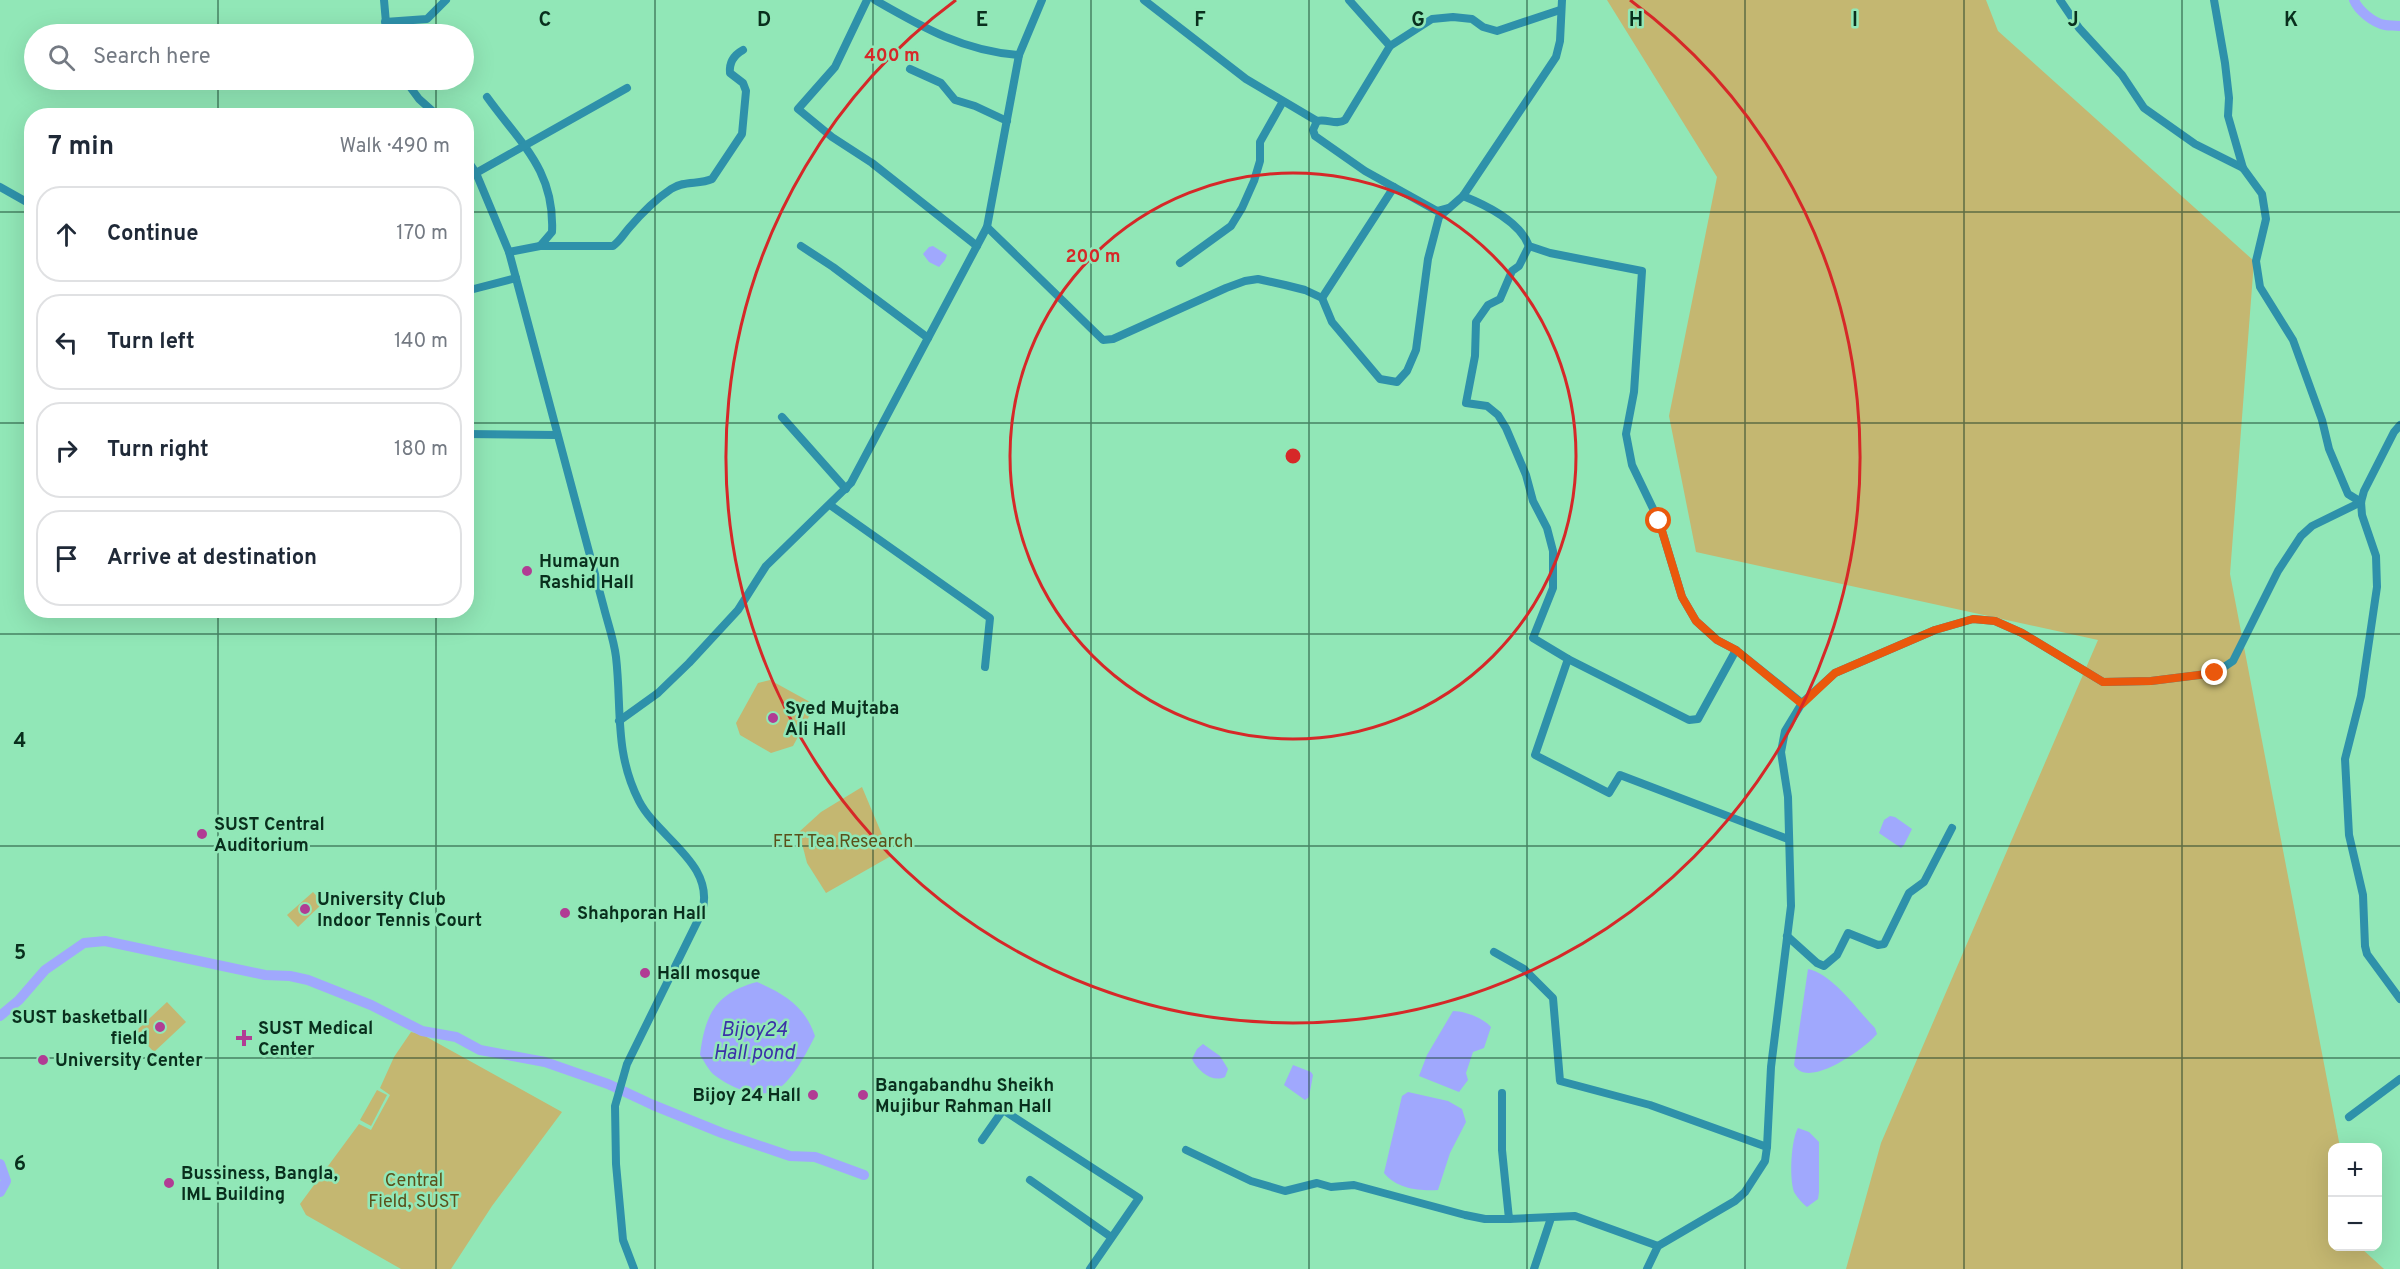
<!DOCTYPE html>
<meta charset="utf-8">
<style>
:root{--surface:#fff;--page:#f2f2f3;--text:#1f2937;--muted:#747a83;--line:#e0e1e3}
body{margin:0;font-family:Overpass,sans-serif;background:var(--page);color:var(--text)}
.controls{position:absolute;right:18px;bottom:18px;display:grid;overflow:hidden;border-radius:12px;box-shadow:0 6px 24px #0002}
.controls button{width:54px;height:54px;display:grid;place-items:center;padding:0;border:0;border-bottom:2px solid var(--line);background:var(--surface);color:var(--text);font:30px sans-serif}
.stop{position:absolute;width:18px;height:18px;margin:-14px;border:4px solid #ea580c;border-radius:50%;background:#fff}
.stop.end{background:#ea580c;border-color:#fff;box-shadow:0 2px 6px #0008}
.list{margin:0;padding:0;list-style:none}
h2{display:flex;justify-content:space-between;align-items:center;height:78px;margin:0;padding:0 24px;font-size:26px}
h2 small{font-size:20px;font-weight:400;color:var(--muted)}
.list li{display:grid;grid-template-columns:39px 1fr auto;gap:18px;align-items:center;box-sizing:border-box;height:96px;margin:0 12px 12px;padding:0 12px;border:2px solid var(--line);border-radius:24px}
.list b{display:block;font-size:22px;white-space:nowrap}
.list em{font-size:20px;font-style:normal;color:var(--muted)}
.icon{flex:none;width:33px;height:33px;fill:none;stroke:currentColor;stroke-width:2;stroke-linecap:round;stroke-linejoin:round}
.map{position:relative;flex:none;width:2400px;height:1269px;overflow:hidden}
.search{position:absolute;background:var(--surface);box-shadow:0 6px 24px #0002;left:24px;top:24px;width:450px;height:66px;display:flex;align-items:center;gap:15px;box-sizing:border-box;padding:0 21px;border-radius:33px;color:var(--muted);font-size:22px}
.panel{position:absolute;background:var(--surface);box-shadow:0 6px 24px #0002;left:24px;top:108px;width:450px;height:510px;border-radius:24px}
.map>svg:first-child{display:block}
</style>
<div class="map">
<svg width="2400" height="1269" viewBox="0 0 2400 1269">
<rect width="100%" height="100%" fill="#91e7b7"/>
<g fill="#c4b771">
<path d="M 1607,0 L 1986,0 L 1998,31 L 2254,261 L 2230,574 L 2340,1147 L 2332,1148 L 2332,1246 L 2360,1247 L 2384,1269 L 1846,1269 L 1881,1143 L 2098,640 L 1696,552 L 1669,416 L 1717,177 Z"/>
<path d="M 770,680 L 810,702 L 812,711 L 793,746 L 771,753 L 740,735 L 736,723 L 758,683 Z"/>
<path d="M 862,787 L 891,856 L 826,893 L 807,863 L 799,832 L 821,812 Z"/>
<path d="M 313,892 L 323,903 L 298,927 L 287,915 Z"/>
<path d="M 167,1002 L 186,1022 L 154,1052 L 135,1032 Z"/>
<path d="M 411,1032 L 423,1035 L 562,1112 L 492,1206 L 451,1269 L 401,1269 L 306,1215 L 300,1204 L 359,1124 L 371,1130 L 390,1095 L 380,1088 L 394,1057 Z"/>
<path d="M 377,1090 L 387,1095 L 371,1126 L 360,1120 Z"/>
</g>
<g fill="#a0a8fd">
<path d="M 933,246 L 947,255 L 945,260 L 939,267 L 929,262 L 923,254 L 929,247 Z"/>
<path d="M 1890,816 L 1895,817 L 1912,829 L 1904,845 L 1901,848 L 1879,833 L 1884,820 Z"/>
<path d="M 1808,969 C 1833,974 1858,1011 1875,1028 L 1877,1034 C 1864,1049 1808,1090 1794,1065 Z"/>
<path d="M 757,982 C 784,994 805,1006 815,1036 C 807,1052 791,1084 774,1091 C 754,1099 728,1086 713,1074 C 708,1069 704,1061 700,1055 C 705,1014 716,993 757,982 Z"/>
<path d="M 1453,1011 C 1465,1011 1483,1018 1491,1027 L 1484,1048 L 1473,1052 L 1466,1073 L 1468,1080 L 1459,1092 L 1419,1076 L 1427,1055 Z"/>
<path d="M 1203,1044 L 1220,1056 L 1228,1069 L 1225,1077 C 1212,1083 1198,1071 1192,1059 L 1197,1049 Z"/>
<path d="M 1293,1065 L 1311,1072 L 1313,1075 L 1309,1097 L 1305,1100 L 1284,1085 Z"/>
<path d="M 1408,1092 L 1448,1101 L 1462,1109 L 1466,1122 L 1450,1153 L 1438,1190 C 1419,1191 1397,1189 1384,1173 L 1402,1096 Z"/>
<path d="M 1798,1128 L 1809,1132 L 1819,1142 L 1819,1192 L 1818,1199 L 1807,1207 C 1802,1203 1797,1197 1794,1192 C 1789,1178 1791,1140 1798,1128 Z"/>
</g>
<g fill="none" stroke-linecap="round" stroke-linejoin="round">
<g stroke="#a0a8fd" stroke-width="10">
<path d="M 2354,0 C 2358,10 2373,23 2385,25 C 2390,26 2394,25 2400,26"/>
<path d="M 0,1016 L 19,1000 L 45,970 L 84,943 L 105,941 L 265,975 L 290,976 L 308,980 L 371,1005 L 422,1031 L 456,1037 L 480,1050 L 545,1062 L 608,1084 L 653,1105 L 722,1133 L 790,1156 L 815,1157 L 864,1175"/>
<path d="M 0,1164 L 6,1181 L 0,1192"/>
</g>
<g stroke="#2e91aa" stroke-width="8">
<path d="M 384,0 L 387,34"/>
<path d="M 867,0 L 835,67 L 798,109 L 832,137 L 872,163 L 977,246"/>
<path d="M 875,0 C 922,27 963,51 1019,55"/>
<path d="M 1144,0 L 1246,79 L 1317,121 C 1327,118 1336,126 1345,120 L 1390,46 L 1432,19 L 1453,17 L 1472,19 L 1483,27 L 1497,31 L 1560,10"/>
<path d="M 1349,0 L 1390,46"/>
<path d="M 2060,0 L 2079,28 L 2122,75 L 2144,108 L 2195,144 L 2243,168 L 2262,194 L 2266,219 L 2256,261 L 2260,287 L 2293,340 L 2322,420 L 2329,449 L 2348,494 L 2361,502"/>
<path d="M 2214,0 L 2225,63 L 2229,98 L 2228,116 L 2243,168"/>
<path d="M 385,22 L 427,19 L 446,0"/>
<path d="M 910,69 L 941,83 L 955,100 L 975,106 L 1007,121"/>
<path d="M 405,80 L 419,99 L 438,116"/>
<path d="M 487,97 C 520,143 555,170 552,232 L 540,246 L 509,252"/>
<path d="M 1317,121 L 1313,130 L 1315,136 L 1365,171 L 1437,211 L 1448,208"/>
<path d="M 466,158 L 476,173 L 509,252 L 604,608 C 608,624 614,640 616,657 C 622,709 614,752 639,801 C 658,838 716,864 702,912 L 627,1064 L 615,1106 L 616,1164 L 623,1240 L 634,1269"/>
<path d="M 476,173 L 627,88"/>
<path d="M 0,187 L 32,205"/>
<path d="M 1463,196 C 1486,205 1520,222 1529,246 L 1550,253 L 1642,271 L 1634,392 L 1626,434 L 1632,465 L 1659,521 L 1682,597 L 1696,621 L 1717,640 L 1736,650 L 1802,703"/>
<path d="M 987,227 L 1103,340 L 1113,339 L 1226,288 L 1245,281 L 1258,279 L 1285,285 L 1305,290 L 1322,298 L 1332,322 L 1380,379 L 1397,382 L 1407,371 L 1416,350 L 1428,259 L 1439,217 L 1463,196 L 1556,57 L 1560,41 L 1562,0"/>
<path d="M 540,246 L 613,246 C 620,241 623,235 629,228 C 641,214 656,199 671,189 C 684,180 699,185 712,179 L 742,134 L 746,91 L 743,83 L 730,73 C 729,63 734,55 743,50"/>
<path d="M 801,246 L 833,267 L 928,338"/>
<path d="M 1529,246 L 1519,266 L 1512,271 L 1500,299 L 1488,305 L 1476,322 L 1475,356 L 1466,403 L 1487,406 L 1498,415 L 1506,428 L 1526,475 L 1533,501 L 1547,528 L 1553,551 L 1553,588 L 1533,638 L 1568,659 L 1535,755 L 1609,793 L 1620,775 L 1788,839"/>
<path d="M 1180,263 L 1231,226 L 1242,208 L 1254,181 L 1260,161 L 1260,142 L 1282,103"/>
<path d="M 466,291 L 516,278"/>
<path d="M 1322,298 L 1394,187"/>
<path d="M 782,417 L 846,489"/>
<path d="M 2400,425 L 2394,432 L 2364,491 L 2361,502 L 2362,515 L 2376,556 L 2377,587 L 2361,696 L 2345,759 L 2349,835 L 2363,895 L 2365,946 L 2367,954 L 2400,999"/>
<path d="M 466,434 L 557,435"/>
<path d="M 830,505 L 990,618 L 985,667"/>
<path d="M 1568,659 L 1689,720 L 1698,719 L 1736,650"/>
<path d="M 619,721 L 658,693 L 689,663 L 738,610 L 766,566 L 851,483 L 987,227 L 1019,55 L 1042,0"/>
<path d="M 1787,936 L 1817,963 L 1824,966 L 1837,955 L 1848,933 L 1878,945 L 1884,944 L 1909,893 L 1924,882 L 1952,828"/>
<path d="M 1494,952 L 1524,969 L 1553,998 L 1560,1081 L 1650,1105 L 1767,1147"/>
<path d="M 1502,1093 L 1502,1150 L 1509,1219 L 1575,1216 L 1658,1246"/>
<path d="M 2349,1117 L 2400,1079"/>
<path d="M 982,1140 L 1003,1110 L 1139,1198 L 1090,1269"/>
<path d="M 1186,1150 L 1251,1181 L 1285,1191 L 1317,1183 L 1331,1187 L 1354,1185 L 1465,1215 L 1485,1219 L 1509,1219"/>
<path d="M 1030,1180 L 1111,1237"/>
<path d="M 1534,1269 L 1551,1218"/>
<path d="M 1647,1269 L 1658,1246 L 1735,1201 L 1745,1192 L 1765,1161 L 1767,1147 L 1771,1067 L 1791,906 L 1788,797 L 1781,752 L 1785,731 L 1802,703 L 1835,673 L 1935,630 L 1973,619 L 1995,621 L 2022,633 L 2103,682 L 2151,681 L 2215,673 L 2233,661 L 2278,571 L 2301,536 L 2312,526 L 2361,502"/>
</g>
</g>
<g fill="none" stroke-linecap="round" stroke-linejoin="round">
<path stroke="#ea580c" stroke-width="8" d="M 1659,521 L 1682,597 L 1696,621 L 1717,640 L 1736,650 L 1802,704 L 1835,673 L 1935,630 L 1973,619 L 1995,621 L 2022,633 L 2103,682 L 2151,681 L 2215,673"/>
</g>
<path fill="none" stroke="#092f1d" stroke-width="1.5" stroke-opacity="0.55" d="M 218,0 L 218,34M 436,0 L 436,34M 655,0 L 655,1269M 873,0 L 873,1269M 1091,0 L 1091,1269M 1309,0 L 1309,1269M 1527,0 L 1527,1269M 1745,0 L 1745,1269M 1964,0 L 1964,1269M 2182,0 L 2182,1269M 218,80 L 218,116M 436,80 L 436,116M 0,212 L 32,212M 466,212 L 2400,212M 0,423 L 32,423M 466,423 L 2400,423M 218,610 L 218,1269M 436,610 L 436,1269M 0,634 L 2400,634M 0,846 L 2400,846M 0,1058 L 2400,1058"/>
<g fill="none" stroke="#d62828" stroke-width="3">
<circle cx="1293" cy="456" r="283"/>
<path d="M1630 0A567 567 0 1 1 956 0"/>
</g>
<g fill="#b13c94" stroke="#91e7b7" stroke-width="2">
<circle cx="527" cy="571" r="6"/>
<circle cx="773" cy="718" r="6"/>
<circle cx="202" cy="834" r="6"/>
<circle cx="305" cy="909" r="6"/>
<circle cx="565" cy="913" r="6"/>
<circle cx="645" cy="973" r="6"/>
<circle cx="160" cy="1027" r="6"/>
<path d="M241 1029h6v6h6v6h-6v6h-6v-6h-6v-6h6z"/>
<circle cx="43" cy="1060" r="6"/>
<circle cx="813" cy="1095" r="6"/>
<circle cx="863" cy="1095" r="6"/>
<circle cx="169" cy="1183" r="6"/>
</g>
<g text-anchor="middle" stroke-width="5" stroke-linejoin="round" paint-order="stroke">
<g font-size="18" font-weight="bold" fill="#092f1d" stroke="#91e7b7" text-anchor="start">
<text x="539" y="567">Humayun<tspan x="539" dy="21">Rashid Hall</tspan></text>
<text x="785" y="714">Syed Mujtaba<tspan x="785" dy="21">Ali Hall</tspan></text>
<text x="214" y="830">SUST Central<tspan x="214" dy="21">Auditorium</tspan></text>
<text x="317" y="905">University Club<tspan x="317" dy="21">Indoor Tennis Court</tspan></text>
<text x="577" y="919">Shahporan Hall</text>
<text x="657" y="979">Hall mosque</text>
<text x="148" y="1023" text-anchor="end">SUST basketball<tspan x="148" dy="21">field</tspan></text>
<text x="258" y="1034">SUST Medical<tspan x="258" dy="21">Center</tspan></text>
<text x="55" y="1066">University Center</text>
<text x="875" y="1091">Bangabandhu Sheikh<tspan x="875" dy="21">Mujibur Rahman Hall</tspan></text>
<text x="801" y="1101" text-anchor="end">Bijoy 24 Hall</text>
<text x="181" y="1179">Bussiness, Bangla,<tspan x="181" dy="21">IML Building</tspan></text>
</g>
<g font-size="18" fill="#5a501a" stroke="#91e7b7">
<text x="843" y="847">FET Tea Research</text>
<text x="414" y="1186">Central<tspan x="414" dy="21">Field, SUST</tspan></text>
</g>
<g font-size="20" font-style="italic" fill="#3b30a8" stroke="#91e7b7">
<text x="754" y="1036">Bijoy24<tspan x="754" dy="23">Hall pond</tspan></text>
</g>
</g>
<g font-size="20" text-anchor="middle" font-weight="bold" fill="#092f1d" stroke="#91e7b7" stroke-width="5" stroke-linejoin="round" paint-order="stroke">
<text x="545" y="26">C</text>
<text x="764" y="26">D</text>
<text x="982" y="26">E</text>
<text x="1200" y="26">F</text>
<text x="1418" y="26">G</text>
<text x="1636" y="26">H</text>
<text x="1855" y="26">I</text>
<text x="2073" y="26">J</text>
<text x="2291" y="26">K</text>
<text x="20" y="747">4</text>
<text x="20" y="959">5</text>
<text x="20" y="1170">6</text>
</g>
<circle cx="1293" cy="456" r="9" fill="#d62828" stroke="#91e7b7" stroke-width="3"/>
<g font-size="18" text-anchor="middle" font-weight="bold" fill="#d62828" stroke="#91e7b7" stroke-width="5" stroke-linejoin="round" paint-order="stroke">
<text x="892" y="61">400 m</text>
<text x="1093" y="262">200 m</text>
</g>
</svg>
<div class="controls">
<button>+</button>
<button>−</button>
</div>
<div class="stop" style="left:1659px;top:521px"></div>
<div class="stop end" style="left:2215px;top:673px"></div>
<div class="search"><svg class="icon" aria-label="search" viewBox="0 0 24 24"><circle cx="10" cy="10" r="6"/><path d="M15 15l6 6"/></svg>Search here</div>
<section class="panel">
<h2>7 min<small>Walk · 490 m</small></h2>
<ul class="list">
<li><svg class="icon" aria-label="ahead" viewBox="0 0 24 24"><path d="M12 20V5M6 11l6-6 6 6"/></svg><div><b>Continue</b></div><em>170 m</em></li>
<li><svg class="icon" aria-label="left" viewBox="0 0 24 24"><path d="M17 20v-9H6M10 6l-5 5 5 5"/></svg><div><b>Turn left</b></div><em>140 m</em></li>
<li><svg class="icon" aria-label="right" viewBox="0 0 24 24"><path d="M7 20v-9h11M14 6l5 5-5 5"/></svg><div><b>Turn right</b></div><em>180 m</em></li>
<li><svg class="icon" aria-label="arrive" viewBox="0 0 24 24"><path d="M6 21V4h12l-3 4 3 4H6"/></svg><div><b>Arrive at destination</b></div></li>
</ul>
</section>
</div>
